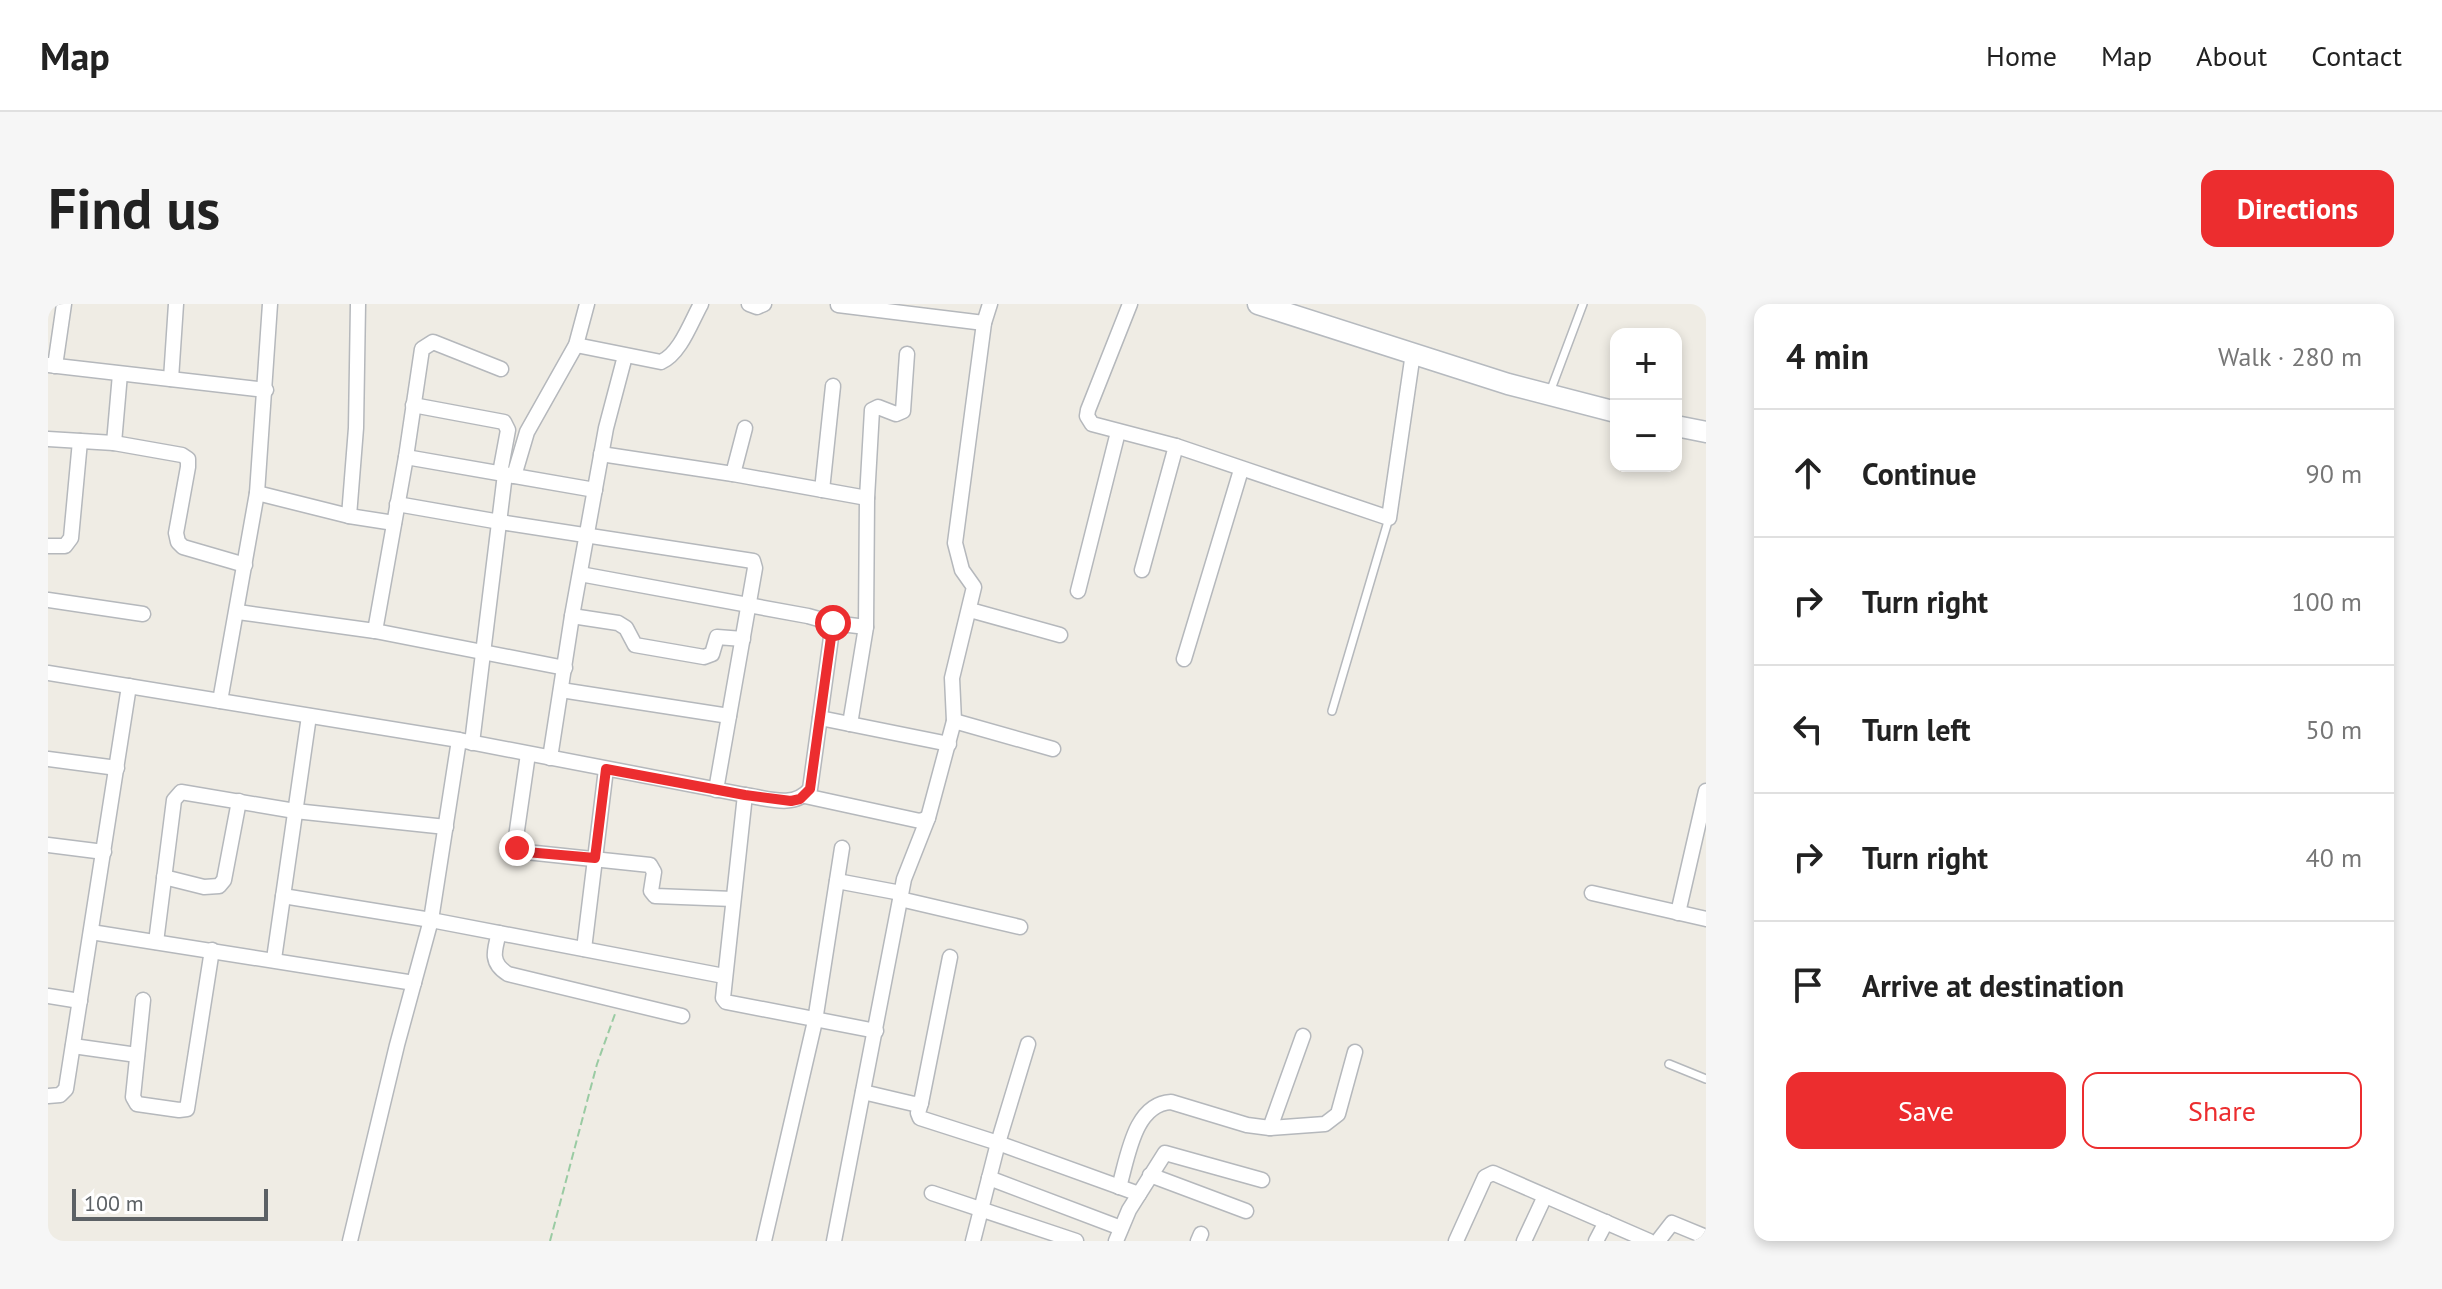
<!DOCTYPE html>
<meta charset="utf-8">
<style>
:root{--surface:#fff;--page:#f6f6f6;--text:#222;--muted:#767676;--line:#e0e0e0;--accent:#ec2d2f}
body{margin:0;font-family:"PT Sans",sans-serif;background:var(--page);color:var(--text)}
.controls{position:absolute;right:24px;top:24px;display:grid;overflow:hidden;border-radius:16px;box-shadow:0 4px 12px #0003}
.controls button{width:72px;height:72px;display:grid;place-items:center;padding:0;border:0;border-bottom:2px solid var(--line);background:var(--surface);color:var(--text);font:40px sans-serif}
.scale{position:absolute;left:24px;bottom:20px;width:196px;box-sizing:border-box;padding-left:8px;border:4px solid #5c6165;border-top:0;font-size:22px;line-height:28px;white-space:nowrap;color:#5c6165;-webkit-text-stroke:6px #fff;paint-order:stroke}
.stop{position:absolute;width:24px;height:24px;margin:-18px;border:6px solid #ec2d2f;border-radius:50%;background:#fff}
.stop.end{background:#ec2d2f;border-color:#fff;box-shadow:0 2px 8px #0008}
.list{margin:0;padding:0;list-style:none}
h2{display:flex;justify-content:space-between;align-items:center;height:104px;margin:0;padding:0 32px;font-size:34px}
h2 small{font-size:26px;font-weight:400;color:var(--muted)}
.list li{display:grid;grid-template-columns:52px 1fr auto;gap:24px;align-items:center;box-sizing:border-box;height:128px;padding:0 32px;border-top:2px solid var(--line)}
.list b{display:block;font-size:30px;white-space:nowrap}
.list em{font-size:26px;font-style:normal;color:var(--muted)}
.actions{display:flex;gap:16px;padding:24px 32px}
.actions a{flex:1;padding:18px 0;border:2px solid var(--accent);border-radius:16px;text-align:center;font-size:28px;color:var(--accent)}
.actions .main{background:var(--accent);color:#fff}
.icon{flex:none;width:44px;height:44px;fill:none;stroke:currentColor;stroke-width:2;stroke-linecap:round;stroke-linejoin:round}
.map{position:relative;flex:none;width:1658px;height:937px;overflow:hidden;border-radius:16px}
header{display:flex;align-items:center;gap:48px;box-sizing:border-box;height:112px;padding:0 40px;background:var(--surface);border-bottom:2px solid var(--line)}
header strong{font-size:38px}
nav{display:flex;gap:44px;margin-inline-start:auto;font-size:28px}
.intro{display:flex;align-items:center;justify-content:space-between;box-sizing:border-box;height:192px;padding:0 48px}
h1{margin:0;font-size:56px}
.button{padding:20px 36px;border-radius:16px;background:var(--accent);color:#fff;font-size:28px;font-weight:700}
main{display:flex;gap:48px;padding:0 48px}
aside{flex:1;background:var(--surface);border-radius:16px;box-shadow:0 4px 12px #0003}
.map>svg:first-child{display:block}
</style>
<header>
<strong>Map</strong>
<nav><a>Home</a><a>Map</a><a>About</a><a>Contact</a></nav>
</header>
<div class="intro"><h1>Find us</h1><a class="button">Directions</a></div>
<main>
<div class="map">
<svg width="1658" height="937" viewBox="0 0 1658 937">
<rect width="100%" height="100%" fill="#efece4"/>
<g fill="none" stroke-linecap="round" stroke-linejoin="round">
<defs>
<g id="lane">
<path d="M 1502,88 L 1535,0"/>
<path d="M 1284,407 L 1341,214"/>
<path d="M 1621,760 L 1658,775"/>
</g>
<g id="street">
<path d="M 701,0 L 709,3 L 716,0"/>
<path d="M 1082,0 L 1040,106 L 1039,112 L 1044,120 L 1128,142 L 1341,214 L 1365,49"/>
<path d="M 790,1 L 936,19"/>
<path d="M 528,41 L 613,58 C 632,50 643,18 653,0"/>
<path d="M 0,61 L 218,86"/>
<path d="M 7,62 L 16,0"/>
<path d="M 123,75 L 128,0"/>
<path d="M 365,101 L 456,118 L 460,126 L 452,169"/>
<path d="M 0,135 L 66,139 L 134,151 L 140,155 L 140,163 L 128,229 L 130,238 L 135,243 L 197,261"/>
<path d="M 66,139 L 72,70"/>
<path d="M 553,150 L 685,170 L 697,124"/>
<path d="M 358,153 L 374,45 L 385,38 L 453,65"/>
<path d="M 685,170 L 819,194"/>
<path d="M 466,172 L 479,128 L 528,41 L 539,0"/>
<path d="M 774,186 L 785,82"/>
<path d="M 209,189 L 301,212 L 346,219"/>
<path d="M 349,200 L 452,218 L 705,257 L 707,264 L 668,486"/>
<path d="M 301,212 L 308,124 L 310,0"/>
<path d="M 0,242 L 17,242 L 23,234 L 32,137"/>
<path d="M 1094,266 L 1128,142"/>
<path d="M 532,270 L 760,312 L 785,319"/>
<path d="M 1030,287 L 1070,128"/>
<path d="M 0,296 L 95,310"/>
<path d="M 922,306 L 1012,331"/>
<path d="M 190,308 L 327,327 L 517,364"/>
<path d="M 524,312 L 570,319 L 578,324 L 587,341 L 656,353 L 664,350 L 669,333 L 695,335"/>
<path d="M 327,327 L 358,153 L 547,186"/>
<path d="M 1136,355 L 1193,166"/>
<path d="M 0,369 L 411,436 L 697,491 C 719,494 746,505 762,485 L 785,319 L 818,323"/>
<path d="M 513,386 L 681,412"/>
<path d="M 172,397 L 209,189 L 222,0"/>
<path d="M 772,414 L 901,440"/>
<path d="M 906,417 L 1005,445"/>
<path d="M 802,420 L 818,323 L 819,194 L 824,106 L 830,103 L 848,110 L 855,107 L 859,50"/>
<path d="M 424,439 L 457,170"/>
<path d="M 480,450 L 467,540 L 469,544 L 478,548 L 602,561 L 606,568 L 603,587 L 607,592 L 685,595"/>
<path d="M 502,454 L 524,312 L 558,124 L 577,52"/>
<path d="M 0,455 L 69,464"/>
<path d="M 697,491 L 675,694 L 678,698 L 828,727"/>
<path d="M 757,492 L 872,517 L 880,514"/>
<path d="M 0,541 L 56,548"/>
<path d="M 116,573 L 156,583 L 171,582 L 176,576 L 191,497"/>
<path d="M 789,577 L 853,589"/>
<path d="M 1544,589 L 1658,615"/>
<path d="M 235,592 L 383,616 L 676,672"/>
<path d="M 852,595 L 972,623"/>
<path d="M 1630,609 L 1658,487"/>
<path d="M 43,628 L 366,679"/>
<path d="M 451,629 C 446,647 442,659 460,670 L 634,712"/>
<path d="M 108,638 L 126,496 L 133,488 L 247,507 L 398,523"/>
<path d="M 536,645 L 558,465"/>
<path d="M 226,655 L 261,412"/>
<path d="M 0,692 L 32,697"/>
<path d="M 95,696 L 85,793 L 89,800 L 131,806 L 139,805 L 164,646"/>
<path d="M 25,742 L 89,751"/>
<path d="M 815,788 L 866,800 L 873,799 L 902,653"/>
<path d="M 0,792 L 12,791 L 18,785 L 81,382"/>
<path d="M 873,799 L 870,809 L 872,814 L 950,839 L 1091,890"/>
<path d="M 1222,824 L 1255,732"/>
<path d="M 1102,871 L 1198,907"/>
<path d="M 941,874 L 1073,924"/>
<path d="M 1071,883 C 1080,853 1086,800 1123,798 L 1199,821 L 1222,824 L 1277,820 L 1290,810 L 1307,748"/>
<path d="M 884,889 L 1028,937"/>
<path d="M 302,937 L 349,741 L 383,616 L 411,436"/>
<path d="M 716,937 L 767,717 L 794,544"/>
<path d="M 786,937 L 856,575 L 880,514 L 906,417 L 904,374 L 926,283 L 914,266 L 907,239 L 936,19 L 942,0"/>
<path d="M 925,937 L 950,839 L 980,740"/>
<path d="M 1068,937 L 1081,906 L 1117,849 L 1214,876"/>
<path d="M 1150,937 L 1153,930"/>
<path d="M 1408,937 L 1437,873 L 1445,869 L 1601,937"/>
<path d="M 1476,937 L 1497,892"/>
<path d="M 1548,937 L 1558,918"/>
<path d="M 1610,937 L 1624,919 L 1658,933"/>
</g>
<g id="secondary">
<path d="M 1210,0 L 1460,80 L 1568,108"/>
<path d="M 1628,122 L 1658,128"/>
</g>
</defs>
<use href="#lane" stroke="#b5b8bc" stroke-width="10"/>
<use href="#street" stroke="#b5b8bc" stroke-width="17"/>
<use href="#secondary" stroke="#b6babf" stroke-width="23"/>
<path stroke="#9acba3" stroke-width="2" stroke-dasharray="8 4" stroke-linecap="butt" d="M 502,937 L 549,760 L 567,710"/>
<use href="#lane" stroke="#fff" stroke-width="7"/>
<use href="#street" stroke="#fff" stroke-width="14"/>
<use href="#secondary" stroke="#fff" stroke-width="20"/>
</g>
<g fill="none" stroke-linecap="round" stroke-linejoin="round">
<path stroke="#ec2d2f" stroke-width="10" d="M 469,544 L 478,548 L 547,554 L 558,465 L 697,491 L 743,497 L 752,495 L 762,485 L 785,319"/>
</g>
</svg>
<div class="controls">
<button>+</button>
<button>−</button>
</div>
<div class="scale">100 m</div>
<div class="stop" style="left:785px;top:319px"></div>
<div class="stop end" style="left:469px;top:544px"></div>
</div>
<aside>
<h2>4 min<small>Walk · 280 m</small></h2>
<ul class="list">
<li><svg class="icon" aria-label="ahead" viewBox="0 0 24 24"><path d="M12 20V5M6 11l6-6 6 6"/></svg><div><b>Continue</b></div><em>90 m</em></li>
<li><svg class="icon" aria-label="right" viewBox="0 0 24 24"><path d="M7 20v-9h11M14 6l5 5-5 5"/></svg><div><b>Turn right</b></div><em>100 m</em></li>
<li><svg class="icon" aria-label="left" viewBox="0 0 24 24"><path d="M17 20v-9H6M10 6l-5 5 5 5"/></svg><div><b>Turn left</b></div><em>50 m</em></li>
<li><svg class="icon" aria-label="right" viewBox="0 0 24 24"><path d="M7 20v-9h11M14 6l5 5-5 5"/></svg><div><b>Turn right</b></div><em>40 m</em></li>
<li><svg class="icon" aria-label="arrive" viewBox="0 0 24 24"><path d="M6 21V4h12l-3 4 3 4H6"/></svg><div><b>Arrive at destination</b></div></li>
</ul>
<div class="actions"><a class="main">Save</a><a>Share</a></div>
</aside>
</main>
